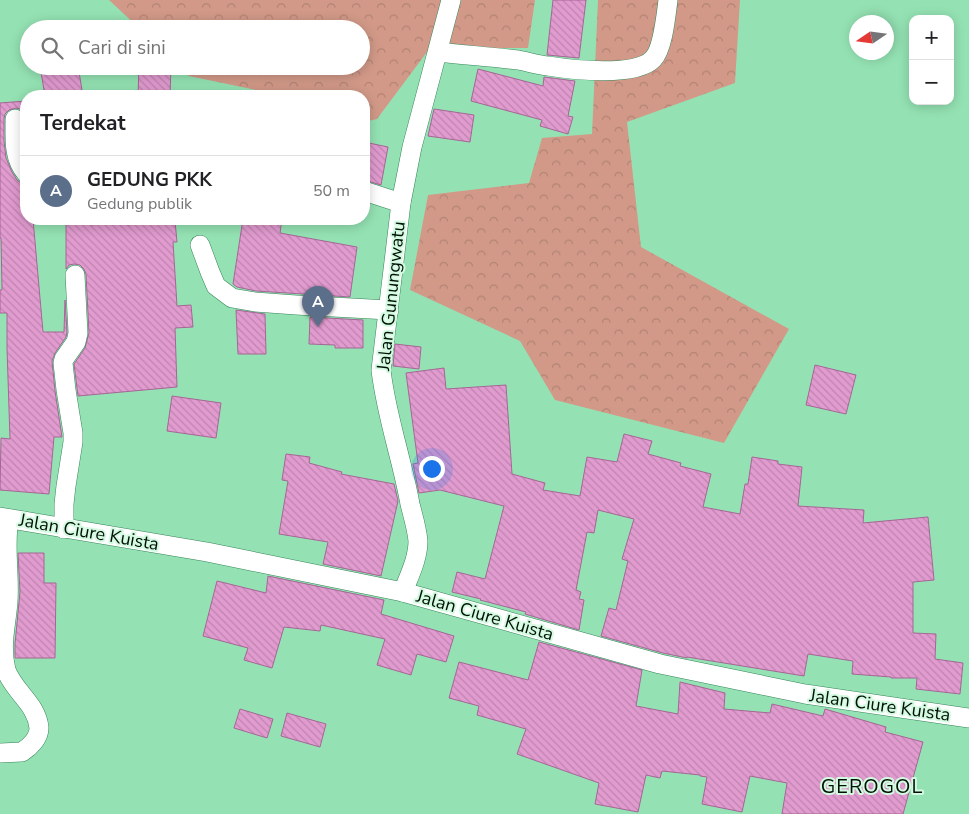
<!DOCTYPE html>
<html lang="id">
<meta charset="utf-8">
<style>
:root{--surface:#fff;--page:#f2f2f2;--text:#202124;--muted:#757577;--line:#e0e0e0;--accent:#b45309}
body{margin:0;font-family:"Nunito Sans",sans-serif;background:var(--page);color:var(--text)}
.controls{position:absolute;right:15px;top:15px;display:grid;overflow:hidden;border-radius:10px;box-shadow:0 2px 12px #0003}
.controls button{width:45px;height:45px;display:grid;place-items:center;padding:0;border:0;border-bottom:1px solid var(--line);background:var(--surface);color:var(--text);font:25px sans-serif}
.compass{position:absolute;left:849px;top:15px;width:45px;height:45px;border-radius:50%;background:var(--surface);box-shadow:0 2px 12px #0003;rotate:257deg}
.you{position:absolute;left:431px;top:468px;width:18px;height:18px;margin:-12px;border:4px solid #fff;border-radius:50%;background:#1a73e8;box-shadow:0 0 0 8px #1a73e833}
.badge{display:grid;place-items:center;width:32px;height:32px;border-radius:50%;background:var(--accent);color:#fff;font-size:16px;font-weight:700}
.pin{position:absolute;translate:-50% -41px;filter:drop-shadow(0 1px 2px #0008)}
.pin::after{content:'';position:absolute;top:26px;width:18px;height:15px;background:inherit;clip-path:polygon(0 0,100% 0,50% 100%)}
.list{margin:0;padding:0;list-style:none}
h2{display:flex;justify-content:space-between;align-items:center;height:65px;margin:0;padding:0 20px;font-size:21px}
h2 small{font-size:16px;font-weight:400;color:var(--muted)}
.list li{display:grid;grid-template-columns:32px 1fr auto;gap:15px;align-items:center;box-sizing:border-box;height:70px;padding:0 20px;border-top:1px solid var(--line)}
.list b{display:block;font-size:19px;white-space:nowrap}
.list p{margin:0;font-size:16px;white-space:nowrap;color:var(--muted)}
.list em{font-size:16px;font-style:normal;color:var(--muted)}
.icon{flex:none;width:28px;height:28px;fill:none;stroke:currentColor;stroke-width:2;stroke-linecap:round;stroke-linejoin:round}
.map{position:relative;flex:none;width:969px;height:814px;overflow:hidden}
.search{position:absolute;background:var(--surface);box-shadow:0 2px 12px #0003;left:20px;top:20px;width:350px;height:55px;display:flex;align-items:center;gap:12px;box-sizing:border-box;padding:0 18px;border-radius:28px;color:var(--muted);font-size:19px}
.panel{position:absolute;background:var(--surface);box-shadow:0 2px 12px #0003;left:20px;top:90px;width:350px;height:135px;border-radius:20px}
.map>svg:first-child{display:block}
</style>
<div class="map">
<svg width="969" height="814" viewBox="0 0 969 814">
<defs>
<pattern id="forest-crowns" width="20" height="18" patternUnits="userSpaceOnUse" patternTransform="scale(1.25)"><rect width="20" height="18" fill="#d29988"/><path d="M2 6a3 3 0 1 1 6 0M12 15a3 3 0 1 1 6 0" fill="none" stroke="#b28374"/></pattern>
<pattern id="building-back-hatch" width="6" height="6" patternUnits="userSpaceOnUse" patternTransform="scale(1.25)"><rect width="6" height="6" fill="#e19bcf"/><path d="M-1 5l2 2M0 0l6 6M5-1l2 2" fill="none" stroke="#bf84b0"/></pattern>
</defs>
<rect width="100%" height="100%" fill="#94e2b3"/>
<g fill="url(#forest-crowns)">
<path d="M 109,0 L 535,0 L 528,48 L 430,48 L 377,119 L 364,122 L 364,96 L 284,96 L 189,76 L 179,66 L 361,66 L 361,29 L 140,29 Z"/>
<path d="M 598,0 L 740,0 L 735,83 L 627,122 L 641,247 L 789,329 L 724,443 L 555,400 L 520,341 L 410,290 L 428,195 L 529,183 L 542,138 L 592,134 Z"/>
</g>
<g fill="url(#building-back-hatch)" stroke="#a56695">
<path d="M 553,0 L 586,0 L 579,58 L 547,55 Z"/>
<path d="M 40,66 L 78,66 L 83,96 L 45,96 Z"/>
<path d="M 139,66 L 171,66 L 170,96 L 138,96 Z"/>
<path d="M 478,69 L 543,86 L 544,77 L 575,81 L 568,116 L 573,117 L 568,134 L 540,126 L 542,120 L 471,101 Z"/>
<path d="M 26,101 L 26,119 L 24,113 L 20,109 L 16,108 L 9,110 L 5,114 L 4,119 L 4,141 L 6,158 L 12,172 L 17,180 L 21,183 L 26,184 L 26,219 L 33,219 L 43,332 L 64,332 L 65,300 L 67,332 L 66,337 L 55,353 L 52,361 L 55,391 L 62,437 L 54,437 L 49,494 L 0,490 L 1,438 L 10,439 L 7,348 L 7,313 L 0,313 L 0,290 L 2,290 L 1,238 L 0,238 L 0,103 Z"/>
<path d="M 434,109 L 474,115 L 470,142 L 428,136 Z"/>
<path d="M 364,142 L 388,147 L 381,185 L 364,180 Z"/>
<path d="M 66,219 L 91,219 L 91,225 L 127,222 L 127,225 L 175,221 L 177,242 L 173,242 L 177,306 L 191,305 L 193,327 L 175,328 L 177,387 L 78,396 L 74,364 L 85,348 L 89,333 L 86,274 L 84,269 L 80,265 L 74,264 L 69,265 L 66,269 Z"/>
<path d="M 243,219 L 282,219 L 280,233 L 357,247 L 350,297 L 256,291 L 237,287 L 233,284 Z"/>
<path d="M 236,310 L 265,314 L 266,354 L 238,354 Z"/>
<path d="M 310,317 L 363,320 L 363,348 L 335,348 L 335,345 L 309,344 Z"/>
<path d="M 395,344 L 421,347 L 419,369 L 393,366 Z"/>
<path d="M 815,365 L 856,375 L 846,414 L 806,405 Z"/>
<path d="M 444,368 L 446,389 L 506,385 L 512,474 L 545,483 L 543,490 L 580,496 L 587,457 L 617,462 L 624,434 L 652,441 L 648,454 L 681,463 L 680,466 L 711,474 L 703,507 L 740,514 L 745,484 L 748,484 L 752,457 L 778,461 L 778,464 L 802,467 L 798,506 L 864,510 L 863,523 L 928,517 L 934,580 L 913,582 L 913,633 L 936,634 L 935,659 L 963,663 L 960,694 L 916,689 L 917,678 L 891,678 L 891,677 L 852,674 L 853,661 L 808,654 L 804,676 L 687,657 L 687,658 L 663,653 L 601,636 L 609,608 L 616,610 L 628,561 L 622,559 L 634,519 L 598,510 L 594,533 L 587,532 L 576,590 L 581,592 L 579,599 L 584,600 L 579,630 L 525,614 L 526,612 L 480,600 L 481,599 L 452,592 L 457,572 L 485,579 L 504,506 L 440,490 L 419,493 L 413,464 L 418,463 L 406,373 Z"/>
<path d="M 172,396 L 221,403 L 216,438 L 167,431 Z"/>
<path d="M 286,454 L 310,457 L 309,463 L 342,472 L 341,474 L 394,484 L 398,501 L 381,576 L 323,564 L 328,542 L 279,534 L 288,481 L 282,480 Z"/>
<path d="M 18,553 L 44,553 L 44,583 L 56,583 L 55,658 L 15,658 L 15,644 L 20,592 Z"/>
<path d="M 268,576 L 384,600 L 381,614 L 454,636 L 446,662 L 417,654 L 411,675 L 377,665 L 385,639 L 321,625 L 320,631 L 284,627 L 272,668 L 244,660 L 248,648 L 203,636 L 217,581 L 266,593 Z"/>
<path d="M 539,642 L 642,670 L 636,706 L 678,714 L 680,682 L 725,693 L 724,709 L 770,713 L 772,704 L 823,716 L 825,709 L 886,727 L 885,732 L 923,742 L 903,814 L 782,814 L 787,783 L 750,776 L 742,812 L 702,804 L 707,777 L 700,776 L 700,775 L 662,771 L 660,778 L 646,775 L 638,812 L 595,804 L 599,783 L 517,754 L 526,729 L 477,715 L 479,706 L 449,698 L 459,662 L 528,680 Z"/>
<path d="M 240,709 L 273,719 L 267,738 L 234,728 Z"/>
<path d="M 287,713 L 326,724 L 320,747 L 281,736 Z"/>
</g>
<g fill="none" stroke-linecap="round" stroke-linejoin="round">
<defs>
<g id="street">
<path d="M 438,52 C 465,55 492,57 518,60 C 529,62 538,65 548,66 C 573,70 636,77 653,59 C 663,49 666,15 668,0"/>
<path d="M 15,119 C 15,138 13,158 26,173"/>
<path d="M 364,191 L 401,203"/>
<path d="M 200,245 L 210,272 L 216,286 L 232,298 L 255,302 L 296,305 L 389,310"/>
<path d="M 0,517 L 207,552 L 403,592 L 660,664 L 805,694 L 969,718"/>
<path d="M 64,529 L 64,504 L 66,486 L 73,442 L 73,433 L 66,390 L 63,363 L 64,359 L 76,342 L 78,333 L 75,275"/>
<path d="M 403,592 C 409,576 418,559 418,541 C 417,529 413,516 410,504 C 402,459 386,415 381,370 L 401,203 L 412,147 L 451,0"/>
<path d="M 0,753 L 22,752 C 30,747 39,738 39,728 C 37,704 14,692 6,670 C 0,644 6,627 8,602 C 10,574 4,546 9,519"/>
</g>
</defs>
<use href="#street" stroke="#368459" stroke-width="20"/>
<use href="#street" stroke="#fff" stroke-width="19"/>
</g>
<g text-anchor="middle" stroke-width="4" stroke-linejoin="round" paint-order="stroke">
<g font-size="18" fill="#001106" stroke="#d4fae1">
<text transform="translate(391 296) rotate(-84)" y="6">Jalan Gunungwatu</text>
<text transform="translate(89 532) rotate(10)" y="6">Jalan Ciure Kuista</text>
<text transform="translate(485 615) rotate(16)" y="6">Jalan Ciure Kuista</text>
<text transform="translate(880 705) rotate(8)" y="6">Jalan Ciure Kuista</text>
</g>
<g font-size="20" letter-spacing="1" fill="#001106" stroke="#d4fae1">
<text x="872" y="793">GEROGOL</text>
</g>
</g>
</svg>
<div class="controls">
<button>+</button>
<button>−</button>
</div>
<svg class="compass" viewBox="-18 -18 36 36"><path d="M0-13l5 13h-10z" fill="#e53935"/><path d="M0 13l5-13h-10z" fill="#757577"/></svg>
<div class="you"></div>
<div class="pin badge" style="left:318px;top:327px;background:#5c6f8a">A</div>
<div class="search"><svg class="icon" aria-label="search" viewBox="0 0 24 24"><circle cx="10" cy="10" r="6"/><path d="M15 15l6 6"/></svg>Cari di sini</div>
<section class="panel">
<h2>Terdekat<small></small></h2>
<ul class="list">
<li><span class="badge" style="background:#5c6f8a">A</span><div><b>GEDUNG PKK</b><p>Gedung publik</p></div><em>50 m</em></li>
</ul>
</section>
</div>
